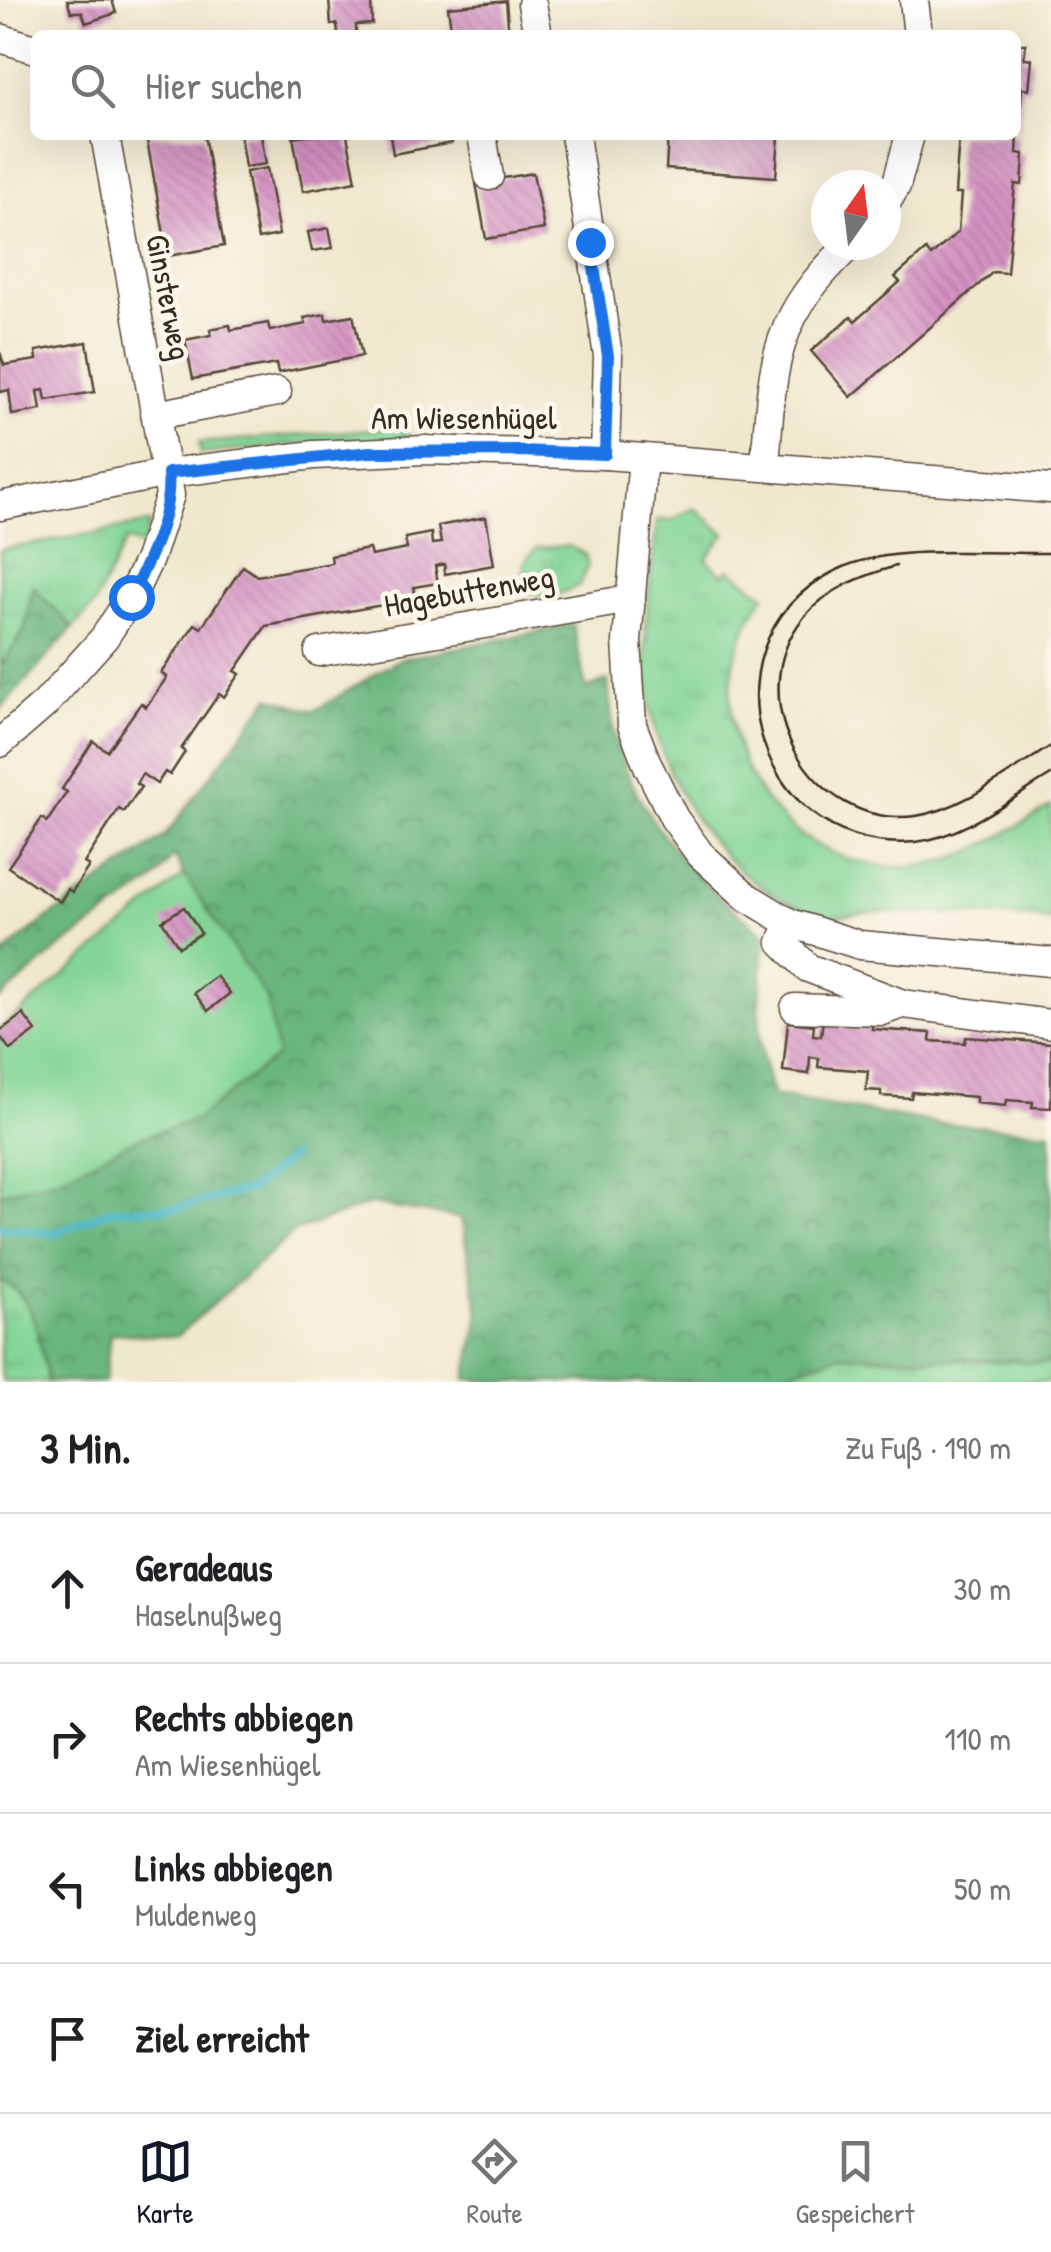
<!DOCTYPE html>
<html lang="de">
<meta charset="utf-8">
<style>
:root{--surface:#fff;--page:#f6f6f6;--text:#202124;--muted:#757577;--line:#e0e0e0;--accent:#111827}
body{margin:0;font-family:"Patrick Hand",sans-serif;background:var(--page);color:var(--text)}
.compass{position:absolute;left:811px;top:170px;width:90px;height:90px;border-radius:50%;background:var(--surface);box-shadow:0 10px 40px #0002;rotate:14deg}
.stop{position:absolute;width:30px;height:30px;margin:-22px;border:8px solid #1a73e8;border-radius:50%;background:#fff}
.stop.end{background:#1a73e8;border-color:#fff;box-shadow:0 2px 10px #0008}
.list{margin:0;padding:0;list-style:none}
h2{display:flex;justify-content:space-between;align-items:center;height:130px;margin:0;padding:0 40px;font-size:42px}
h2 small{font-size:32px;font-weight:400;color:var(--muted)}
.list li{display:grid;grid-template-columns:65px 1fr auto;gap:30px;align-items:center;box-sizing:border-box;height:150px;padding:0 40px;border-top:2px solid var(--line)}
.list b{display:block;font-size:38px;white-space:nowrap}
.list p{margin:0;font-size:32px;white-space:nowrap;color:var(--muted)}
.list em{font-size:32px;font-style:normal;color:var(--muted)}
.icon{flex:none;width:55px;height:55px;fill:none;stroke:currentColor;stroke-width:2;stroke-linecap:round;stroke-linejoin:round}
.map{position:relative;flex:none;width:1051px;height:1382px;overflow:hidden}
.search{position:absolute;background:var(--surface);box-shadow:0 10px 40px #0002;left:30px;right:30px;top:30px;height:110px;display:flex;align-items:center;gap:25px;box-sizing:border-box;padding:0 35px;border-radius:15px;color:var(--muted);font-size:38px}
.sheet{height:730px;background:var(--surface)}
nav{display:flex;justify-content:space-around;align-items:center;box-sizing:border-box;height:140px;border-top:2px solid var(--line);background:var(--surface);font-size:28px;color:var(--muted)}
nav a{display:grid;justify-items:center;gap:5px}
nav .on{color:var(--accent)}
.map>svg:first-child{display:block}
</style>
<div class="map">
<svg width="1051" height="1382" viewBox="0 0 1051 1382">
<defs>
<pattern id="grass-tufts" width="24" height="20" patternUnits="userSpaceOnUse" patternTransform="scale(2.5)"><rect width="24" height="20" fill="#83d596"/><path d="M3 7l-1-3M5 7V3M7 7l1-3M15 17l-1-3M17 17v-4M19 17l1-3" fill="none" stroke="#72b781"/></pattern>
<pattern id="forest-crowns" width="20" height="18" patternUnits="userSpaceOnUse" patternTransform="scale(2.5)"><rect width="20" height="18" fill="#6ab67f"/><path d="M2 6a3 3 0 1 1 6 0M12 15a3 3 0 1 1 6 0" fill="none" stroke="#589467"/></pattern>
<pattern id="building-back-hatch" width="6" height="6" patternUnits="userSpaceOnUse" patternTransform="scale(2.5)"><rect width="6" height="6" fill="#d693c4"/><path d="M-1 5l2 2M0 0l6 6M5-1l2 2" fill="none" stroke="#af789f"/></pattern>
</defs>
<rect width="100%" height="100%" fill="#fbf7ec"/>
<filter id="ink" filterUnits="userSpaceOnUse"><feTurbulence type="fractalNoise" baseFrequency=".01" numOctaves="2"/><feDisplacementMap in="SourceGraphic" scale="20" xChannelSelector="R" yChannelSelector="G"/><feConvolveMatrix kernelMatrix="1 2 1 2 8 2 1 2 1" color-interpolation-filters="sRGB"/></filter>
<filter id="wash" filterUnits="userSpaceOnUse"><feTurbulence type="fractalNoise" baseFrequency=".0048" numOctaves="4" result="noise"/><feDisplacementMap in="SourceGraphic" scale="40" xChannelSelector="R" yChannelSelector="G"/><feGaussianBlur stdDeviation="2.25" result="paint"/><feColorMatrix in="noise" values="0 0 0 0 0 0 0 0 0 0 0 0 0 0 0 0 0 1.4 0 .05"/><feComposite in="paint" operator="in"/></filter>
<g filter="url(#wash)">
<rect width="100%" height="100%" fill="#f0e8ce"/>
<g fill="url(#grass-tufts)" stroke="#5f805a" stroke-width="2.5">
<path d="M 399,427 L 414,440 L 310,443 L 201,454 L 199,443 Z"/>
<path d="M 695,508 L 725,534 L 706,559 L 723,575 L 729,569 L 765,595 C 680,710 763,869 905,867 C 958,867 1007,832 1051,806 L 1051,920 C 993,914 935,913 876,912 C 859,912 840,919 823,915 C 721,890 655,778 646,679 C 642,627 652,572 657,520 L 672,520 Z"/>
<path d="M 150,523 L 143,546 L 126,540 L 94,605 L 73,628 L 33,588 L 24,631 L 0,667 L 0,550 Z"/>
<path d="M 569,546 L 585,554 L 588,565 L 580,585 L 550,598 L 526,591 L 521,581 L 524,576 L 525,561 L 537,548 Z"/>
<path d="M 0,1280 C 37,1295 40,1347 48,1382 L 3,1382 L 0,1365 Z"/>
<path d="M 840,1355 L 1051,1363 L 1051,1382 L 756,1382 Z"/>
</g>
<g fill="url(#forest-crowns)" stroke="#52704e" stroke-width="2.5">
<path d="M 33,587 L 73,628 L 0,710 L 0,667 L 24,631 Z"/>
<path d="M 573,625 L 586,689 L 608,680 C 610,700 611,722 616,742 C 640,821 699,888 766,934 C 760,987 752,1046 774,1096 L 935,1123 L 1051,1132 L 1051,1363 L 840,1355 L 756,1382 L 495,1382 L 466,1379 L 479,1314 L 461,1218 L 369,1204 L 294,1232 L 176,1337 L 110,1333 L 105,1382 L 48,1382 C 40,1347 37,1295 0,1280 L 0,1193 L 57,1179 L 134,1140 L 197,1119 L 267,999 L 184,875 L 174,855 L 155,880 L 56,951 L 0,999 L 0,957 L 34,928 L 165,836 L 270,697 L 314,711 L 400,659 Z"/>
</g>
<path fill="#83d596" stroke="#5f805a" stroke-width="2.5" d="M 184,875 L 267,999 L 277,1056 L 197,1119 L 134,1140 L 57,1179 L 0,1193 L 0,1029 Z"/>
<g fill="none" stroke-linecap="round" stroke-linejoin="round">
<path stroke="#4ab7c5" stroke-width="8" d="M 0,1227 L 54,1234 L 110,1210 L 177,1208 L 252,1189 L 292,1156"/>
</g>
<g id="blocks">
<g fill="url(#building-back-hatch)">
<path d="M 67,0 L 112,0 L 116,13 L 86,23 L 82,12 L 71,12 Z"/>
<path d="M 329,0 L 371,0 L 372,24 L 356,25 L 356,35 L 338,35 L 337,24 L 331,25 Z"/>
<path d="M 506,1 L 509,35 L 452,35 L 448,7 Z"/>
<path d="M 1016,44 L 1026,44 L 1024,58 L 1032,59 L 1029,89 L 1022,88 L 1019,130 L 1016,130 Z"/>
<path d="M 146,135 L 204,135 L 224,246 L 168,256 Z"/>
<path d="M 240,135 L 261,135 L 266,164 L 245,167 Z"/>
<path d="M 304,135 L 347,135 L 356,181 L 303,191 L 293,137 Z"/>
<path d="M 390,135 L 450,135 L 452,143 L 393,154 Z"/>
<path d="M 668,135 L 779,135 L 776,177 L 666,169 Z"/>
<path d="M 959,135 L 1018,135 L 1017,153 L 1024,154 L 1022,185 L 1015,184 L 1007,273 L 993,272 L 851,397 L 811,351 L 851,317 L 855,321 L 900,282 L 895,277 L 926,250 L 931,256 L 958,232 L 961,194 L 955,194 Z"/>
<path d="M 267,168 L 279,235 L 258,239 L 246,172 Z"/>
<path d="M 533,173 L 544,229 L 486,239 L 476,183 Z"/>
<path d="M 329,228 L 333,248 L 312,251 L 308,232 Z"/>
<path d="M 325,314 L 326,320 L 353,315 L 362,356 L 278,373 L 276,364 L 193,379 L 185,340 L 211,335 L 210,329 L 230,325 L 231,330 L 268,323 L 270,331 L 306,324 L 304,318 Z"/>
<path d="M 87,342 L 95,392 L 46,400 L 44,390 L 38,391 L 41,410 L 12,415 L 9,390 L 0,392 L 0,352 L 4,365 L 37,360 L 36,351 Z"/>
<path d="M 486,517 L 494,565 L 445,574 L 444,564 L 435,566 L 438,583 L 414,587 L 416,599 L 266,626 L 235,671 L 240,674 L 224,697 L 219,694 L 181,749 L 185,752 L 170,775 L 165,772 L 157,784 L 142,774 L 136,784 L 141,787 L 124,812 L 119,809 L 84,863 L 89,866 L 72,892 L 68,889 L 60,902 L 8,867 L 42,818 L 47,822 L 67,792 L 62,789 L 93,741 L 107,751 L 141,703 L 146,707 L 167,677 L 161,673 L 195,624 L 201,628 L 243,566 L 257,576 L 332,563 L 331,556 L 369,549 L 371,556 L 407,549 L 405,538 L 431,533 L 432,544 L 441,543 L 438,526 Z"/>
<path d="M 184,907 L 201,933 L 179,947 L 162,921 Z"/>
<path d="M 216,976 L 230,993 L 208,1011 L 194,993 Z"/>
<path d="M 23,1014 L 36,1031 L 10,1050 L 0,1036 L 0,1031 Z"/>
<path d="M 823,1019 L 872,1023 L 872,1029 L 931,1033 L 930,1041 L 965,1043 L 966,1037 L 1051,1043 L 1051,1108 L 1032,1107 L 1033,1102 L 1019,1101 L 1007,1100 L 1006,1106 L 976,1103 L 976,1097 L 912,1092 L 911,1098 L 881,1096 L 881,1091 L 866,1090 L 868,1071 L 818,1067 L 819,1058 L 810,1057 L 809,1074 L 783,1071 L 788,1022 L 814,1025 L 813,1035 L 821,1036 Z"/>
</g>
</g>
</g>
<g filter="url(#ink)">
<use href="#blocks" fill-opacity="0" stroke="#564638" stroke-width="2.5"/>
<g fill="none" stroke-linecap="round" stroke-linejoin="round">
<defs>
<g id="minor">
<path d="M 914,0 L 918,35"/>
<path d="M 532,4 L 538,35"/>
<path d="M 0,38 L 35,49"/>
<path d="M 482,135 L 489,176"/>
<path d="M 575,135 L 608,356 L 605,455"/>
<path d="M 886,203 L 896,186 L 910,135"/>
<path d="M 156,415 L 277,392"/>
<path d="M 643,458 L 627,641 L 632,725 L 648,766 L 674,818 L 700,854 L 747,897 L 790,923 L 860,945 L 1051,962"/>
<path d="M 765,466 C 773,364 771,319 850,245"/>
<path d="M 0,506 L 168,473 L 314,455 L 426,450 L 605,455 L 1051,489"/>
<path d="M 319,652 L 631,599"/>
<path d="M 0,743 L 45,704 L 104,638 L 131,597 L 149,559 L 170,495 L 105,135"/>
<path d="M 790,923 L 782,942 L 808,968 L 903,1004 L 1051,1024"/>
<path d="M 795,1008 L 882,1011 L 902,1004"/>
</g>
</defs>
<use href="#minor" stroke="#564638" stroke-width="31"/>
<use href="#minor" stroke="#fff" stroke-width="28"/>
<g stroke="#3b2a1e" stroke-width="2.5">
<path d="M 1051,553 C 994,554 898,545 846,566 C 691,630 751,856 915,842 C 963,837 1010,799 1051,775"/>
<path d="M 896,566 C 862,576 827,589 804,617 C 737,699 812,830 916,816 C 964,809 1010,771 1051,746"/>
</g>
</g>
</g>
<g fill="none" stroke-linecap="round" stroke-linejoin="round" filter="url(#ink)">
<path stroke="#1a73e8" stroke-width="12" d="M 131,597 C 149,558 172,516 168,473 L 370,452 L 517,451 L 605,454 L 608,356 L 590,242"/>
</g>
<g text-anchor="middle" stroke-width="9" stroke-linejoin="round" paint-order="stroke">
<g font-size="32" fill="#3b2a1e" stroke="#fbf7ec">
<text transform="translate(169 297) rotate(79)" y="11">Ginsterweg</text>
<text x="464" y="429">Am Wiesenhügel</text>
<text transform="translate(469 591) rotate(-10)" y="11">Hagebuttenweg</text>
</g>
</g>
</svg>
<svg class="compass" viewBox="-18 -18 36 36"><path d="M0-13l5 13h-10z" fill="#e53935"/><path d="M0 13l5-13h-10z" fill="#757577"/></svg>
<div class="stop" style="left:131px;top:597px"></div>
<div class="stop end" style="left:590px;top:242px"></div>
<div class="search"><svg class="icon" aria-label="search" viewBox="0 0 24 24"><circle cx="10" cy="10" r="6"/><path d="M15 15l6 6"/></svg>Hier suchen</div>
</div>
<section class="sheet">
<h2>3 Min.<small>Zu Fuß · 190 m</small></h2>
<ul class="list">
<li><svg class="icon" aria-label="ahead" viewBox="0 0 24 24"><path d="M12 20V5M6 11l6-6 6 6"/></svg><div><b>Geradeaus</b><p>Haselnußweg</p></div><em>30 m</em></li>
<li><svg class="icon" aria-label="right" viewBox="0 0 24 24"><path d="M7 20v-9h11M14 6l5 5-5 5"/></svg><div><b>Rechts abbiegen</b><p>Am Wiesenhügel</p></div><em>110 m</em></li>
<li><svg class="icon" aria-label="left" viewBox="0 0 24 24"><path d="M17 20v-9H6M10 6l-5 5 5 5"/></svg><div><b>Links abbiegen</b><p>Muldenweg</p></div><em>50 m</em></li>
<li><svg class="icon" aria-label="arrive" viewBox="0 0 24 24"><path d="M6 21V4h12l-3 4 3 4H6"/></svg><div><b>Ziel erreicht</b></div></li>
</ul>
</section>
<nav>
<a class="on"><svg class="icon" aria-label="map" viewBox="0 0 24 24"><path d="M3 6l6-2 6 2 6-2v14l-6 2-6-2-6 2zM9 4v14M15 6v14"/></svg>Karte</a>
<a><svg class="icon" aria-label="directions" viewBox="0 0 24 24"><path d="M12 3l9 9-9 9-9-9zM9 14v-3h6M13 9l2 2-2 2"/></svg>Route</a>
<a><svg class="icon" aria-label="saved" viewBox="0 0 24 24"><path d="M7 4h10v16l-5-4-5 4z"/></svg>Gespeichert</a>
</nav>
